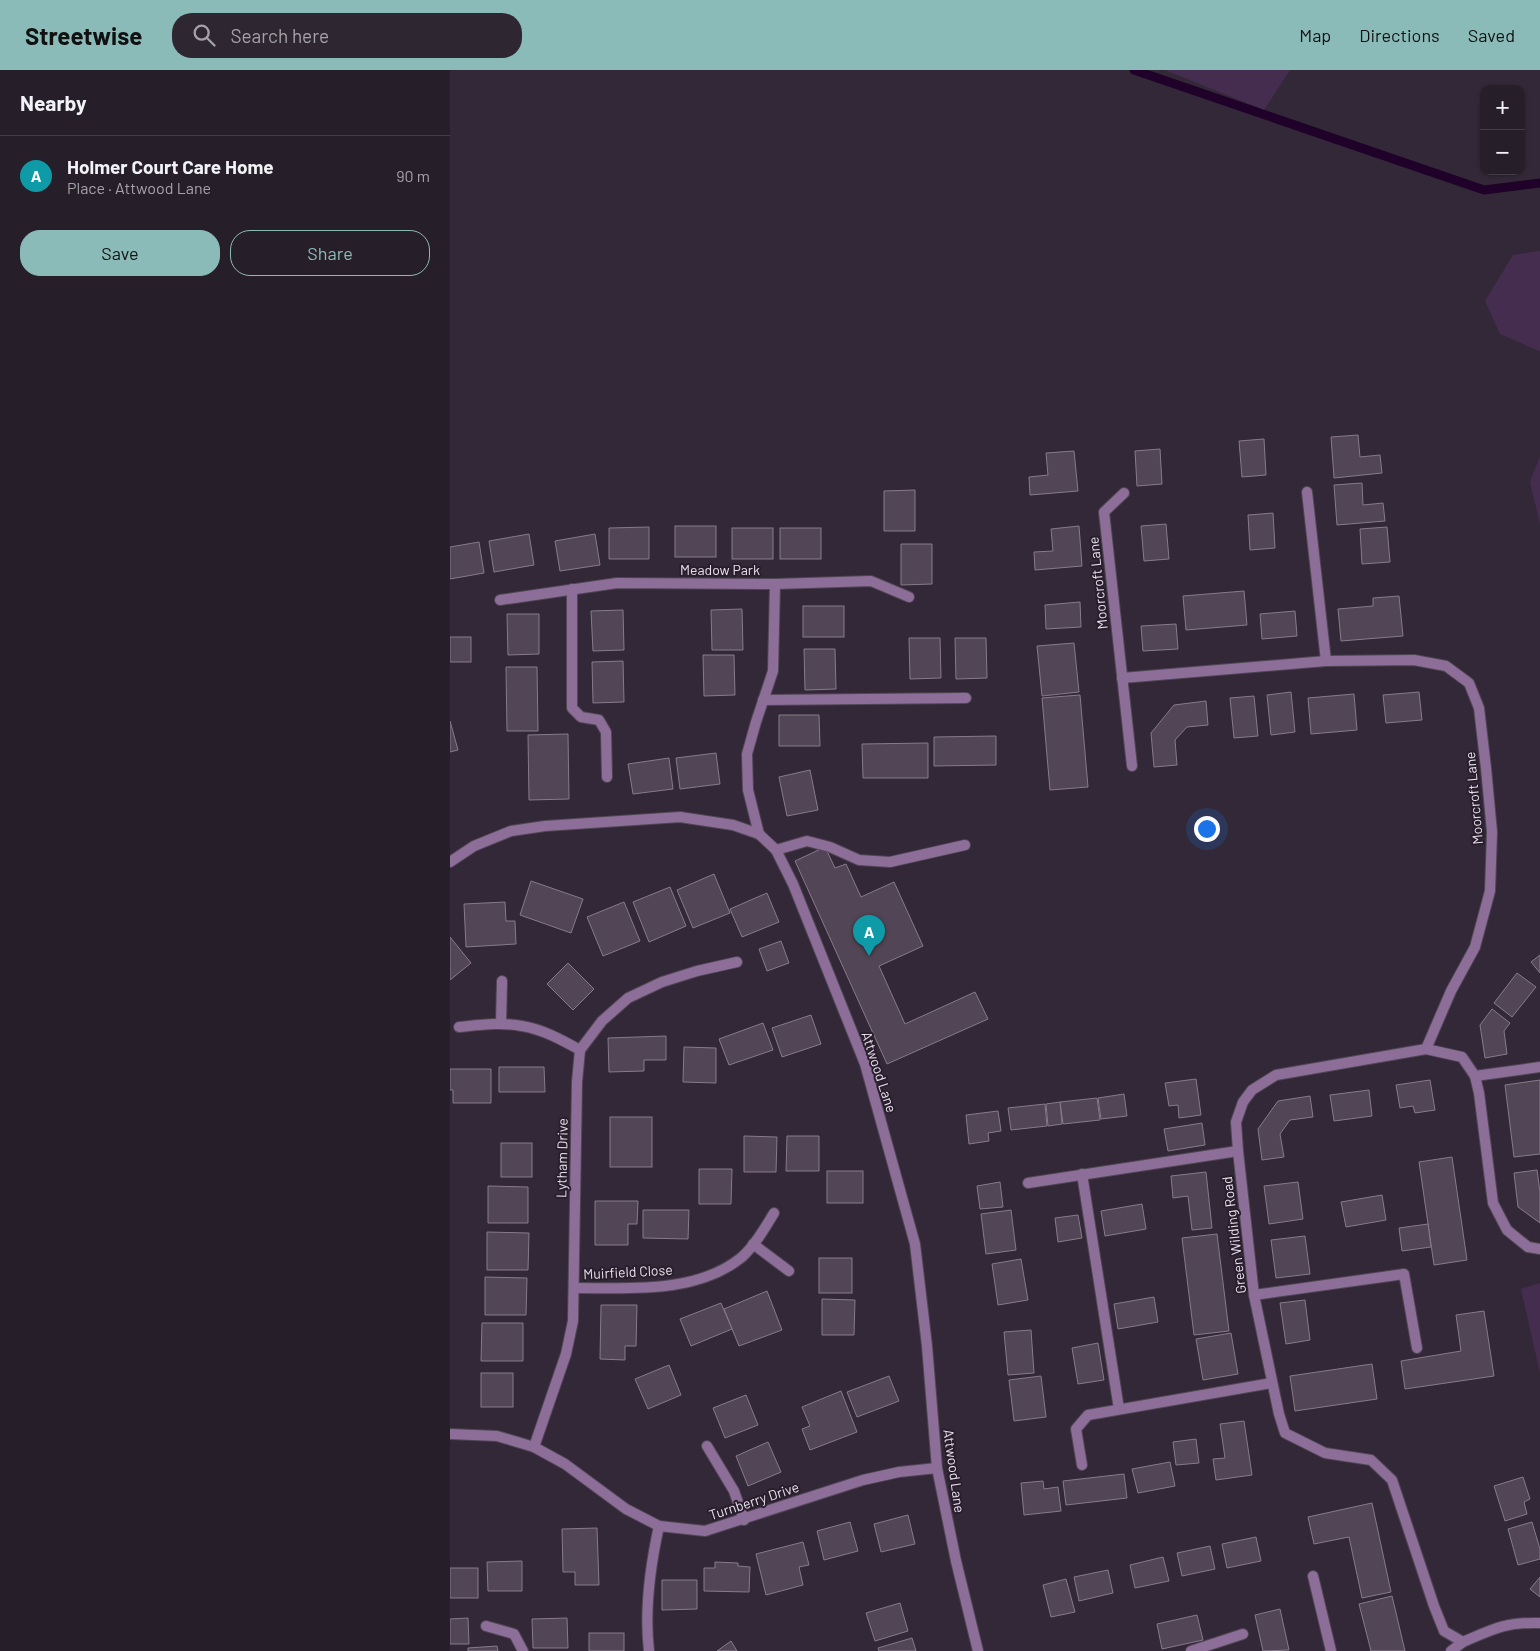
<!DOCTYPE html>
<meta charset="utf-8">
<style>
:root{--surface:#261e29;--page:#2e2731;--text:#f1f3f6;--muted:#a4a2a8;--line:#423c46;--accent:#8bbbb9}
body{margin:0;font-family:Barlow,sans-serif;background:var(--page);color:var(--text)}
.controls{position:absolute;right:15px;top:15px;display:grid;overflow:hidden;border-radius:10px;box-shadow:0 1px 4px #0004}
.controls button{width:45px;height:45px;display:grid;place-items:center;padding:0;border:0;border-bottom:1px solid var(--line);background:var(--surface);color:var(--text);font:25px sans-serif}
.you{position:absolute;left:756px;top:758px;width:18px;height:18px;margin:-12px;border:4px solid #fff;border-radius:50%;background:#1a73e8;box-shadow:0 0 0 8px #1a73e833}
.badge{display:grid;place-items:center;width:32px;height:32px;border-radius:50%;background:var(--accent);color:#fff;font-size:16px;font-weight:700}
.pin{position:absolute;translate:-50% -41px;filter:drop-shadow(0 1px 2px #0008)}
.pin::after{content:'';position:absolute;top:26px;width:18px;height:15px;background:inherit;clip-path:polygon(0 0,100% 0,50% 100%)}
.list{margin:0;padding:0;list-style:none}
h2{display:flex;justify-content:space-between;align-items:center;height:65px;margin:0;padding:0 20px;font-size:21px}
h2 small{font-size:16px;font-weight:400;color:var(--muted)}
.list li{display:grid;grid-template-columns:32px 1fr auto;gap:15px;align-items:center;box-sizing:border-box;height:80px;padding:0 20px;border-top:1px solid var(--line)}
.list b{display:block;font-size:19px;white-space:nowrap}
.list p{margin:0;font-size:16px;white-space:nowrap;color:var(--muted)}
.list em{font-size:16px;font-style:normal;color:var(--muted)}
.actions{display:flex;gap:10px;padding:15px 20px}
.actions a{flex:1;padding:11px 0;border:1px solid var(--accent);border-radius:20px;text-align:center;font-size:18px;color:var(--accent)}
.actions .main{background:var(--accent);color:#111}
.icon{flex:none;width:28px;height:28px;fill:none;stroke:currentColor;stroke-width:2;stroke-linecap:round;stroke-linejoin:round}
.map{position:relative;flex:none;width:1090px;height:1581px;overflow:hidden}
header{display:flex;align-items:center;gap:30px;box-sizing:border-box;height:70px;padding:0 25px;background:var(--accent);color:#111}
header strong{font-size:24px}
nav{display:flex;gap:28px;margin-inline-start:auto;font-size:18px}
.search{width:350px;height:45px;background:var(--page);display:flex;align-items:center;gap:12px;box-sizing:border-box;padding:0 18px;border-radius:20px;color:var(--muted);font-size:19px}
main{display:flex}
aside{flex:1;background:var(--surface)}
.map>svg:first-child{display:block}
</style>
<header>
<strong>Streetwise</strong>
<div class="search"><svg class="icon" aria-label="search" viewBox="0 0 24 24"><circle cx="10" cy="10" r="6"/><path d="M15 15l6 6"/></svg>Search here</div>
<nav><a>Map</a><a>Directions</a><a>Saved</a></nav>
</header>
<main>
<aside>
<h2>Nearby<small></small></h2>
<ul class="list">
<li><span class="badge" style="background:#0f9aa8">A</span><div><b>Holmer Court Care Home</b><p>Place · Attwood Lane</p></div><em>90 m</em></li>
</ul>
<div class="actions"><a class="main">Save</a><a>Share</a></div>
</aside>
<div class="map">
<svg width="1090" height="1581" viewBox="0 0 1090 1581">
<rect width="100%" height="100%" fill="#332837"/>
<g fill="#452d4f">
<path d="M 715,0 L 840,0 L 814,40 Z"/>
<path d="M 1090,181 L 1090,281 L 1089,281 L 1050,264 L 1035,231 L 1063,185 Z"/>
<path d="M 1090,386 L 1090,454 L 1080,412 Z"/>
<path d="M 1090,1213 L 1090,1303 L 1071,1219 Z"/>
</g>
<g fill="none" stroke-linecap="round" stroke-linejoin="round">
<path stroke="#1f012a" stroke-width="9" d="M 684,0 L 1034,120 L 1090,113"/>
</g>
<g fill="#524656" stroke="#877a8c">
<path d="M 908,365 L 910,387 L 930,385 L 932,403 L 884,408 L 881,367 Z"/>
<path d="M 814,369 L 816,405 L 792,407 L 789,371 Z"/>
<path d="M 710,379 L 712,414 L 687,416 L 685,381 Z"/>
<path d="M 624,381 L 628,421 L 580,425 L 579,407 L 598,405 L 596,383 Z"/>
<path d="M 912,413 L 913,435 L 933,433 L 935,451 L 887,455 L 884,415 Z"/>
<path d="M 465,420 L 465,461 L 434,461 L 434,421 Z"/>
<path d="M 823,443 L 825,478 L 800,480 L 798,445 Z"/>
<path d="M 716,454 L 719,489 L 694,491 L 691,456 Z"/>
<rect x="225" y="456" width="41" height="31"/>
<path d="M 629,456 L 632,496 L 585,500 L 584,482 L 603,481 L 601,459 Z"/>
<path d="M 199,457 L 199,489 L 159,489 L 159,458 Z"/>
<path d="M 937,457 L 940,492 L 912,494 L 910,459 Z"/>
<rect x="282" y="458" width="41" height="31"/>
<rect x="330" y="458" width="41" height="31"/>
<path d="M 79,464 L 84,495 L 44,502 L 39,471 Z"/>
<path d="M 145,464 L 150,495 L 110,501 L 105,471 Z"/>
<path d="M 29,472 L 34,503 L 0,509 L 0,477 Z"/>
<path d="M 451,474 L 482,474 L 482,514 L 451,515 Z"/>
<path d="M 794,521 L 797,555 L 736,560 L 733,526 Z"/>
<path d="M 949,526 L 953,566 L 891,571 L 888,539 L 923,536 L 923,528 Z"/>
<path d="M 630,532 L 631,557 L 596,559 L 595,535 Z"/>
<rect x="353" y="536" width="41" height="31"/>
<path d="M 292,539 L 293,580 L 262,580 L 261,540 Z"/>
<path d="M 173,540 L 174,580 L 143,581 L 141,541 Z"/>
<path d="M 845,541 L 847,566 L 812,569 L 810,544 Z"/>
<path d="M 57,544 L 89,544 L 89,584 L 58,585 Z"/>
<path d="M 726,554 L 728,579 L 693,581 L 691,556 Z"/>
<rect x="0" y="567" width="21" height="25"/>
<path d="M 459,568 L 490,568 L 491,608 L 460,609 Z"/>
<path d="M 505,568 L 536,568 L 537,608 L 506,609 Z"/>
<path d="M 624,573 L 629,622 L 592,626 L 587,576 Z"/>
<path d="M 354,579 L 385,579 L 386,619 L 355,620 Z"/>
<path d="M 253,585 L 284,585 L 285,625 L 254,626 Z"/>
<path d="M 173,591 L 174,632 L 143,633 L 142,592 Z"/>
<path d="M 56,597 L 87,597 L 88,661 L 57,661 Z"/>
<path d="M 841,622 L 845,662 L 821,665 L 817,625 Z"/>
<path d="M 969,622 L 972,650 L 936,653 L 933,625 Z"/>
<path d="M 904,624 L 907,660 L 861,664 L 858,628 Z"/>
<path d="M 630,625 L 638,717 L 600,720 L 592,628 Z"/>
<path d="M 804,626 L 808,666 L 784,668 L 780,628 Z"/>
<path d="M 756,631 L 758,655 L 737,657 L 725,670 L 727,695 L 704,697 L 701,663 L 724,635 Z"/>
<path d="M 329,645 L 369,645 L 370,676 L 329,676 Z"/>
<path d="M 0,651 L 8,680 L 0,682 Z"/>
<path d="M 118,664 L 119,729 L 79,730 L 78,665 Z"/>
<path d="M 546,666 L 546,695 L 484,696 L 484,667 Z"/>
<path d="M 478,673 L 478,708 L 413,708 L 412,674 Z"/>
<path d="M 266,683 L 270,714 L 230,719 L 226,688 Z"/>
<path d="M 219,688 L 223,719 L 183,724 L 178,694 Z"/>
<path d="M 360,700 L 368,740 L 337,746 L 329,707 Z"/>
<path d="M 375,777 L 385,798 L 396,794 L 411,827 L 444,812 L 473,876 L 429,896 L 455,954 L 525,922 L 538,949 L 437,994 L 345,791 Z"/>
<path d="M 264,804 L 280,843 L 243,858 L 227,820 Z"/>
<path d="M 81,811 L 133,829 L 121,863 L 70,845 Z"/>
<path d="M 220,817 L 236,856 L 199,872 L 183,832 Z"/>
<path d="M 317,823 L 329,852 L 292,867 L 280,839 Z"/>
<path d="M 55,832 L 56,851 L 65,851 L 66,874 L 16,877 L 14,834 Z"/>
<path d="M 174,832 L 190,871 L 153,886 L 137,847 Z"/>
<path d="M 0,867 L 21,893 L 0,910 Z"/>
<path d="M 331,871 L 339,893 L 317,901 L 309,879 Z"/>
<path d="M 1090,885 L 1090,903 L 1081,892 Z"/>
<path d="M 118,893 L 144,919 L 123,940 L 97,914 Z"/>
<path d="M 1067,903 L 1086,917 L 1062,947 L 1044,933 Z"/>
<path d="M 1042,939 L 1060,953 L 1054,961 L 1057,984 L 1035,988 L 1030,955 Z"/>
<path d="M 361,945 L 371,974 L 332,987 L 322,958 Z"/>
<path d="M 313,953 L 323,980 L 279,995 L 269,969 Z"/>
<path d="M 216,966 L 216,990 L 194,990 L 194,1001 L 159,1002 L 158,968 Z"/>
<path d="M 234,977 L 266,978 L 266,1013 L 233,1012 Z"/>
<path d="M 49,997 L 94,997 L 95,1022 L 49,1022 Z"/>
<path d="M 0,999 L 41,999 L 41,1033 L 3,1033 L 3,1020 L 0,1020 Z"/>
<path d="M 746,1009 L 751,1045 L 729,1048 L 728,1035 L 719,1036 L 715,1013 Z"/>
<path d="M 980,1010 L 985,1040 L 965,1043 L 963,1036 L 950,1038 L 946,1015 Z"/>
<path d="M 1090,1010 L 1090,1084 L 1064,1087 L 1055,1015 Z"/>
<path d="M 919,1020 L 922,1046 L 884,1051 L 880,1025 Z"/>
<path d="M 674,1024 L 677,1046 L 651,1049 L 648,1028 Z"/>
<path d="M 860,1026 L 863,1047 L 840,1050 L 830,1064 L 834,1087 L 812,1090 L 808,1059 L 828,1031 Z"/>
<path d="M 647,1028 L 650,1050 L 613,1054 L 610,1032 Z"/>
<path d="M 610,1032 L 612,1054 L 598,1056 L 596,1034 Z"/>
<path d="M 595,1034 L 597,1056 L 561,1060 L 558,1038 Z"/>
<path d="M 548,1041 L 551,1061 L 538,1063 L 539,1071 L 519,1074 L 516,1045 Z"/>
<rect x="160" y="1047" width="42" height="50"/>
<path d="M 752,1053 L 755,1075 L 718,1081 L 714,1059 Z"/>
<path d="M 294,1066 L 327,1067 L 326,1102 L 294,1102 Z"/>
<path d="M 337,1066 L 369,1066 L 369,1101 L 336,1101 Z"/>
<rect x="51" y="1073" width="31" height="34"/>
<path d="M 1002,1087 L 1017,1190 L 984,1195 L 969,1092 Z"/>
<path d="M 249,1099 L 282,1099 L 281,1134 L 249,1134 Z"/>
<path d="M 1087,1100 L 1090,1122 L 1090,1153 L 1068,1137 L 1064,1103 Z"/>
<rect x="377" y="1101" width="36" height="32"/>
<path d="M 756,1102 L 762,1158 L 742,1160 L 738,1126 L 723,1128 L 721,1106 Z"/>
<path d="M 550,1112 L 553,1137 L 530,1139 L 527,1116 Z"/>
<path d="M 848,1112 L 853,1149 L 819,1154 L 814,1116 Z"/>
<path d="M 38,1116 L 78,1117 L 78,1153 L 38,1153 Z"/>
<path d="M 932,1125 L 936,1150 L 896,1157 L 891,1132 Z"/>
<path d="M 145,1131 L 188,1131 L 187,1154 L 178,1154 L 178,1175 L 145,1175 Z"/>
<path d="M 692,1134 L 696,1159 L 655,1166 L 651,1141 Z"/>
<path d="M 193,1140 L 239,1140 L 238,1169 L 193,1168 Z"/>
<path d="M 561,1140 L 566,1180 L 536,1184 L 531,1144 Z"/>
<path d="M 628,1145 L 632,1168 L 608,1172 L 605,1148 Z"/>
<path d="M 978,1154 L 981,1177 L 952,1181 L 949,1158 Z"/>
<path d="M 37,1162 L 79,1163 L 78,1200 L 37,1200 Z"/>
<path d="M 767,1164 L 779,1261 L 744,1265 L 732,1168 Z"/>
<path d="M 855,1166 L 860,1204 L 826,1208 L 821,1170 Z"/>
<rect x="369" y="1188" width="33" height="35"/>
<path d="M 571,1189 L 578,1230 L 548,1235 L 542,1194 Z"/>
<path d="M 35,1207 L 77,1208 L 76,1245 L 35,1245 Z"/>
<path d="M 317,1221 L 332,1260 L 289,1276 L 274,1239 Z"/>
<path d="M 704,1227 L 708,1252 L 668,1259 L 664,1234 Z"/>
<path d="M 372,1229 L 405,1230 L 404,1265 L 372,1265 Z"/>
<path d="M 855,1230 L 860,1270 L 836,1274 L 830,1233 Z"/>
<path d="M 271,1233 L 282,1259 L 241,1276 L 230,1249 Z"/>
<path d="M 151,1235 L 187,1235 L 186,1276 L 175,1276 L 175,1290 L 150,1289 Z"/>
<path d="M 1034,1241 L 1044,1306 L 955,1319 L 951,1291 L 1011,1281 L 1006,1245 Z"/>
<path d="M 32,1253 L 73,1253 L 73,1291 L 31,1291 Z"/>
<path d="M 581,1260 L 584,1303 L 558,1305 L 554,1262 Z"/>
<path d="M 781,1263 L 788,1304 L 753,1310 L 746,1269 Z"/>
<path d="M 648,1273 L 654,1310 L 628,1314 L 622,1278 Z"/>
<path d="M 922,1294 L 927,1329 L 845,1341 L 840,1306 Z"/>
<path d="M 219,1295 L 231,1325 L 198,1339 L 185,1309 Z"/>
<rect x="31" y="1303" width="32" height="34"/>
<path d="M 439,1306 L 449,1331 L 407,1347 L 397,1322 Z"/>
<path d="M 591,1306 L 596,1347 L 564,1351 L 559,1310 Z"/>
<path d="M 391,1321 L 407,1362 L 360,1380 L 352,1359 L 360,1356 L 352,1337 Z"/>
<path d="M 296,1325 L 308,1355 L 275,1368 L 263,1338 Z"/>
<path d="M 794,1351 L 802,1405 L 766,1410 L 763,1389 L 775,1388 L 770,1354 Z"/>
<path d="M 746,1369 L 749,1393 L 726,1395 L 723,1372 Z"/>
<path d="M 318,1372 L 331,1402 L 298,1416 L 286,1386 Z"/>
<path d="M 720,1392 L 725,1416 L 688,1423 L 682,1399 Z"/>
<path d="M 674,1404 L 677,1428 L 616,1435 L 613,1411 Z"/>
<path d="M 1073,1407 L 1080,1429 L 1074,1432 L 1077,1444 L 1055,1451 L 1044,1416 Z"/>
<path d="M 593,1411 L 594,1419 L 608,1417 L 611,1441 L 574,1445 L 571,1413 Z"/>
<path d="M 922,1433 L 941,1522 L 912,1528 L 899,1467 L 864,1474 L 858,1447 Z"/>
<path d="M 458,1445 L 465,1474 L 431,1482 L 424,1454 Z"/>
<path d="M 400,1452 L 408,1481 L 374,1490 L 367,1461 Z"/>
<path d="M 1082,1452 L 1090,1479 L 1090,1489 L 1068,1495 L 1058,1459 Z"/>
<path d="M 147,1458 L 149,1515 L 125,1515 L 125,1502 L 113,1502 L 112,1459 Z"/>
<path d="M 806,1467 L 811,1491 L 777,1498 L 772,1474 Z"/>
<path d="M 353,1472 L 359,1495 L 349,1497 L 353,1515 L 316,1525 L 306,1484 Z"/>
<path d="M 760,1476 L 765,1499 L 732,1506 L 727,1483 Z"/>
<path d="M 713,1487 L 719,1511 L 685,1518 L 680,1495 Z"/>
<path d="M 72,1491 L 72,1521 L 38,1521 L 37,1492 Z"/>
<path d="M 265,1492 L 288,1493 L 288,1496 L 300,1497 L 299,1522 L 254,1521 L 254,1498 L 265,1498 Z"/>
<rect x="0" y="1498" width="28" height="30"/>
<path d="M 658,1500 L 663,1523 L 629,1531 L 624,1507 Z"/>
<path d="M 1090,1507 L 1090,1527 L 1080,1519 Z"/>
<path d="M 616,1509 L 625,1542 L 601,1547 L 593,1515 Z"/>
<path d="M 212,1510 L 247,1510 L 247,1539 L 212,1540 Z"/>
<path d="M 942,1526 L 955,1581 L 921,1581 L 909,1534 Z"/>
<path d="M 450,1533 L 458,1561 L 425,1571 L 416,1543 Z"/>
<path d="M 830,1539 L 839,1580 L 813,1581 L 805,1545 Z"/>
<path d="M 747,1545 L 753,1570 L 712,1579 L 707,1554 Z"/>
<path d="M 18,1548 L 19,1574 L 0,1574 L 0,1549 Z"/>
<path d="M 117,1548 L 118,1578 L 83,1578 L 82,1549 Z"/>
<rect x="139" y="1563" width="35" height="18"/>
<path d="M 462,1568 L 466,1581 L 429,1581 L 428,1578 Z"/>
<path d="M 281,1571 L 287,1581 L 267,1581 Z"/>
<path d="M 47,1576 L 48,1581 L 18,1581 L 18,1578 Z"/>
</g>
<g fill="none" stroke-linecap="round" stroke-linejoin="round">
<defs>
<g id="lane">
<path d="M 325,514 L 421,511 L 459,527"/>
<path d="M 313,630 L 516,628"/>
<path d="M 326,780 L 357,771 L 380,777 L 409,790 L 440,792 L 515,775"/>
<path d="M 257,1376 L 284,1421 L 294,1450"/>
<path d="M 36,1556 L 64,1564 L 73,1581"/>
</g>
<g id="street">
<path d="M 857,422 L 876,591"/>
<path d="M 674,423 L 654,442 L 682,696"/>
<path d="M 122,519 L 122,638 L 131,647 L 149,650 L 156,662 L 157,707"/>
<path d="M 50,530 L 167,513 L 325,514 L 323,601 L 306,652 L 297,684 L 298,720 L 309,764"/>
<path d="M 672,608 L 876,591 L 964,590 L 996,596 L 1019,613 L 1029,638 L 1036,698 L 1042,762 L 1040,821 L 1025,877 L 1001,921 L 976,979"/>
<path d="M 0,792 L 24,776 L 61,761 L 95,756 L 230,747 L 283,755 L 309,764 L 326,780 L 343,814 L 415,994 L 465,1174 L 477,1276 L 487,1398 L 506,1491 L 528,1581"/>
<path d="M 51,954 L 52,911"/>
<path d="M 9,957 C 30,955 51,952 72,956 C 92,959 112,970 130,980"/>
<path d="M 1025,1006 L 1090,997"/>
<path d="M 632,1104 L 669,1339"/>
<path d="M 578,1113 L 788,1081"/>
<path d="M 303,1174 L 339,1201"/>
<path d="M 1090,1179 L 1078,1177 L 1057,1160 L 1043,1133 L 1029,1023 L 1025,1006 L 1012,987 L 976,979 L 826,1005 L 802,1020 L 793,1032 L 786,1052 L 788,1081 L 804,1225 L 829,1344 L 835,1363 L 875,1383 L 921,1390 L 942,1410 L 984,1536 L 994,1561 L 1013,1572 C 1043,1559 1055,1552 1090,1553"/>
<path d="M 125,1218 C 179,1218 247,1224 292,1187 C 305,1175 315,1158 324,1143"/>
<path d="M 804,1225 L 954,1204 L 967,1278"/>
<path d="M 0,1364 L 47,1366 L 84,1377 L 115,1394 L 176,1439 L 209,1456 L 255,1461 L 413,1410 L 449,1402 L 487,1398"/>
<path d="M 84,1377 L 116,1284 L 123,1251 L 127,1012 L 130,980 L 152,951 L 178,928 L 212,912 L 247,901 L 287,892"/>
<path d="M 632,1395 L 626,1359 L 638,1345 L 822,1313"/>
<path d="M 863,1506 L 881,1581"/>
<path d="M 199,1581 C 194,1539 200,1497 209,1456"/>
<path d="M 741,1581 L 793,1564"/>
<path d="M 1001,1581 L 1013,1572"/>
</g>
</defs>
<use href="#lane" stroke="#504654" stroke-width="12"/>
<use href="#street" stroke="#504654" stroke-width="12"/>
<use href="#lane" stroke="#8d6e99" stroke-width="10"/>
<use href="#street" stroke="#8d6e99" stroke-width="10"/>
</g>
<g text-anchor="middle" stroke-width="4" stroke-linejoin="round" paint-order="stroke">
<g font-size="14" fill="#e8e1eb" stroke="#291e2d">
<text x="270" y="505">Meadow Park</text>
<text transform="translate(648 513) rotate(-96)" y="5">Moorcroft Lane</text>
<text transform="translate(1024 728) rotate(-95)" y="5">Moorcroft Lane</text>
<text transform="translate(429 1002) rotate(72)" y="5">Attwood Lane</text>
<text transform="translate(112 1088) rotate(-89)" y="5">Lytham Drive</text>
<text transform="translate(784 1165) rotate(-97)" y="5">Green Wilding Road</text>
<text transform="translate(178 1202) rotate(-3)" y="5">Muirfield Close</text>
<text transform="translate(504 1401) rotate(82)" y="5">Attwood Lane</text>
<text transform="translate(304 1431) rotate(-18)" y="5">Turnberry Drive</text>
</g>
</g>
</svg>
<div class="controls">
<button>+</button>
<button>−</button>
</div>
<div class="you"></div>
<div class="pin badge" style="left:419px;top:886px;background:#0f9aa8">A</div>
</div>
</main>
